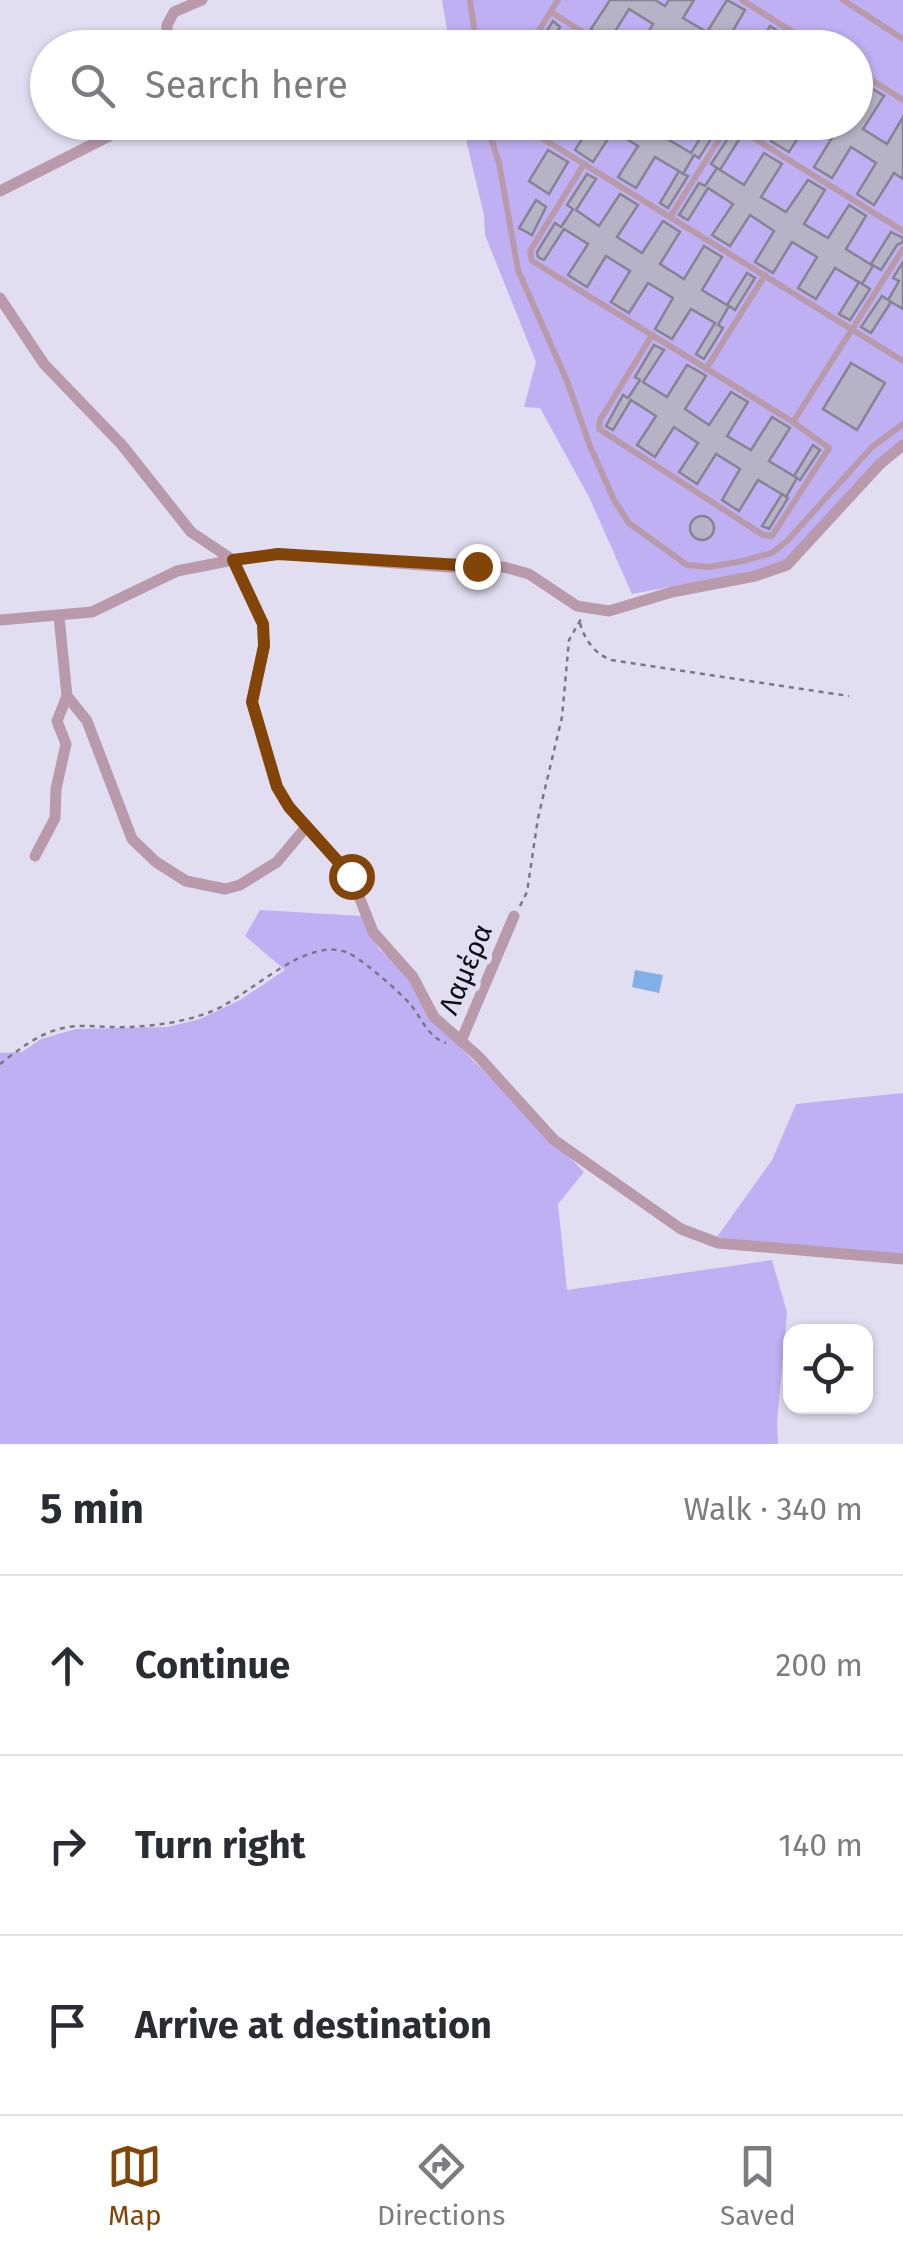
<!DOCTYPE html>
<meta charset="utf-8">
<style>
:root{--surface:#fff;--page:#f2f2f3;--text:#2b2b33;--muted:#7c7c81;--line:#e1e1e2;--accent:#834408}
body{margin:0;font-family:"Fira Sans",sans-serif;background:var(--page);color:var(--text)}
.controls{position:absolute;right:30px;bottom:30px;display:grid;overflow:hidden;border-radius:20px;box-shadow:0 2px 8px #0004}
.controls button{width:90px;height:90px;display:grid;place-items:center;padding:0;border:0;border-bottom:2px solid var(--line);background:var(--surface);color:var(--text);font:50px sans-serif}
.stop{position:absolute;width:30px;height:30px;margin:-22px;border:8px solid #834408;border-radius:50%;background:#fff}
.stop.end{background:#834408;border-color:#fff;box-shadow:0 2px 10px #0008}
.list{margin:0;padding:0;list-style:none}
h2{display:flex;justify-content:space-between;align-items:center;height:130px;margin:0;padding:0 40px;font-size:42px}
h2 small{font-size:32px;font-weight:400;color:var(--muted)}
.list li{display:grid;grid-template-columns:65px 1fr auto;gap:30px;align-items:center;box-sizing:border-box;height:180px;padding:0 40px;border-top:2px solid var(--line)}
.list b{display:block;font-size:38px;white-space:nowrap}
.list em{font-size:32px;font-style:normal;color:var(--muted)}
.icon{flex:none;width:55px;height:55px;fill:none;stroke:currentColor;stroke-width:2;stroke-linecap:round;stroke-linejoin:round}
.map{position:relative;flex:none;width:903px;height:1444px;overflow:hidden}
.search{position:absolute;background:var(--surface);box-shadow:0 2px 8px #0004;left:30px;right:30px;top:30px;height:110px;display:flex;align-items:center;gap:25px;box-sizing:border-box;padding:0 35px;border-radius:55px;color:var(--muted);font-size:38px}
.sheet{height:670px;background:var(--surface)}
nav{display:flex;justify-content:space-around;align-items:center;box-sizing:border-box;height:140px;border-top:2px solid var(--line);background:var(--surface);font-size:28px;color:var(--muted)}
nav a{display:grid;justify-items:center;gap:5px}
nav .on{color:var(--accent)}
.map>svg:first-child{display:block}
</style>
<div class="map">
<svg width="903" height="1444" viewBox="0 0 903 1444">
<rect width="100%" height="100%" fill="#e2def2"/>
<g fill="#bfb0f3">
<path d="M 442,0 L 903,0 L 903,441 L 785,562 L 771,568 L 632,594 L 590,499 L 540,408 L 524,407 L 536,362 L 485,235 L 484,215 L 462,123 L 856,122 L 856,48 L 450,47 Z"/>
<path d="M 260,910 L 362,916 L 379,949 L 403,970 L 442,1029 L 584,1172 L 558,1204 L 567,1290 L 772,1260 L 787,1312 L 777,1423 L 778,1444 L 0,1444 L 0,1053 L 22,1052 L 41,1039 L 76,1029 L 168,1027 L 200,1019 L 240,1000 L 285,970 L 245,936 Z"/>
<path d="M 903,1093 L 903,1257 C 841,1246 779,1245 717,1237 L 772,1160 L 796,1104 Z"/>
</g>
<path fill="#82afe7" d="M 635,970 L 663,975 L 659,993 L 632,987 Z"/>
<g fill="#b6b3c6" stroke="#868395" stroke-width="2.5">
<path d="M 610,0 L 655,0 L 665,6 L 669,0 L 694,0 L 683,18 L 707,32 L 727,0 L 745,10 L 723,48 L 691,48 L 672,36 L 664,48 L 639,48 L 653,24 L 629,9 L 609,41 L 591,29 Z"/>
<path d="M 553,21 L 560,27 L 547,48 L 536,48 Z"/>
<path d="M 770,26 L 779,32 L 770,48 L 757,48 Z"/>
<path d="M 866,85 L 884,96 L 863,129 L 887,144 L 903,117 L 903,179 L 894,173 L 874,205 L 857,194 L 876,163 L 851,147 L 832,178 L 814,167 L 833,136 L 812,122 L 856,122 L 856,101 Z"/>
<path d="M 593,122 L 610,129 L 614,122 L 641,122 L 649,127 L 652,122 L 676,122 L 666,138 L 691,153 L 710,122 L 721,123 L 699,158 L 694,155 L 683,174 L 688,176 L 668,208 L 660,203 L 679,171 L 682,173 L 655,157 L 636,188 L 618,177 L 638,146 L 613,131 L 593,162 L 575,150 Z"/>
<path d="M 783,122 L 808,122 L 789,152 L 771,141 Z"/>
<path d="M 732,132 L 740,138 L 720,170 L 711,164 Z"/>
<path d="M 548,150 L 568,162 L 549,194 L 529,181 Z"/>
<path d="M 764,153 L 782,164 L 761,197 L 786,212 L 808,180 L 825,190 L 804,224 L 828,238 L 849,205 L 866,216 L 846,249 L 873,266 L 862,284 L 835,268 L 816,299 L 798,288 L 817,257 L 792,242 L 773,273 L 755,262 L 774,231 L 750,215 L 730,246 L 712,235 L 733,204 L 708,188 L 688,220 L 679,215 L 699,183 L 705,186 L 717,168 L 744,185 Z"/>
<path d="M 587,174 L 596,179 L 576,210 L 599,226 L 620,194 L 638,205 L 617,237 L 642,253 L 663,221 L 680,232 L 660,264 L 684,279 L 704,246 L 722,257 L 702,290 L 727,305 L 747,273 L 755,278 L 735,310 L 729,306 L 718,325 L 723,328 L 704,359 L 696,354 L 715,323 L 691,309 L 672,339 L 655,329 L 673,298 L 648,283 L 629,313 L 611,302 L 630,271 L 606,256 L 587,287 L 568,275 L 588,244 L 564,229 L 544,260 L 538,257 L 537,252 L 555,223 L 561,227 L 573,209 L 567,205 Z"/>
<path d="M 536,200 L 546,207 L 532,235 L 519,228 Z"/>
<path d="M 891,232 L 903,238 L 903,242 L 897,245 L 881,270 L 871,264 Z"/>
<path d="M 903,262 L 903,309 L 888,300 L 899,281 L 893,278 Z"/>
<path d="M 859,282 L 870,289 L 850,320 L 839,314 Z"/>
<path d="M 882,296 L 891,302 L 871,333 L 861,327 Z"/>
<path d="M 654,345 L 664,350 L 643,382 L 667,397 L 687,365 L 698,371 L 706,376 L 685,409 L 709,425 L 731,392 L 748,402 L 727,436 L 751,450 L 772,417 L 790,428 L 769,461 L 797,478 L 786,497 L 788,498 L 769,529 L 762,526 L 782,494 L 785,496 L 758,480 L 739,511 L 722,500 L 740,469 L 716,454 L 697,484 L 679,472 L 698,443 L 674,427 L 655,457 L 637,445 L 656,416 L 631,400 L 613,430 L 606,426 L 623,395 L 628,398 L 640,380 L 635,377 Z"/>
<path d="M 851,363 L 885,383 L 857,430 L 823,409 Z"/>
<path d="M 813,445 L 820,450 L 800,480 L 794,476 Z"/>
<circle cx="702" cy="528" r="12"/>
</g>
<g fill="none" stroke-linecap="round" stroke-linejoin="round">
<g stroke="#7a7785" stroke-width="2.5" stroke-dasharray="5 5" stroke-linecap="butt">
<path d="M 580,623 C 584,639 595,654 611,660 L 849,696"/>
<path d="M 520,906 L 527,892 L 538,818 L 562,717 L 569,640 L 581,619"/>
<path d="M 0,1064 C 18,1050 37,1035 59,1029 C 81,1023 104,1028 127,1027 C 155,1026 184,1022 210,1012 C 249,997 303,937 346,952 C 359,956 402,994 411,1005 C 422,1019 428,1037 446,1043"/>
</g>
<g stroke="#b99aab" stroke-width="6">
<path d="M 470,0 L 477,48"/>
<path d="M 742,0 L 818,48"/>
<path d="M 843,0 L 903,39"/>
<path d="M 551,12 L 608,48"/>
<path d="M 528,48 L 558,0"/>
<path d="M 777,48 L 789,29"/>
<path d="M 856,70 L 903,100"/>
<path d="M 486,122 L 499,163 L 518,270 L 567,381 L 590,446 L 614,500 L 629,523 L 687,565 L 709,567 L 743,561 L 772,553 L 787,541 L 872,447 L 903,424"/>
<path d="M 516,122 L 903,361"/>
<path d="M 728,122 L 903,231"/>
<path d="M 584,164 L 530,251 L 532,261 L 793,422 L 829,448 L 772,536 L 763,535 L 599,429 L 600,420 L 652,335"/>
<path d="M 670,217 L 729,124"/>
<path d="M 706,369 L 765,275"/>
<path d="M 793,422 L 903,249"/>
</g>
<g stroke="#b99aab" stroke-width="11">
<path d="M 167,48 L 167,25 L 174,12 L 202,0"/>
<path d="M 0,191 L 137,122"/>
<path d="M 0,298 L 44,364 L 122,445 L 191,532 L 233,560 L 278,554 L 448,567 L 504,567 L 529,574 L 577,606 L 609,611 L 672,592 L 755,576 L 787,565 L 880,464 L 903,445"/>
<path d="M 59,617 L 67,696 L 87,721 L 132,839 L 156,862 L 186,881 L 225,889 L 240,885 L 277,862 L 307,826"/>
<path d="M 0,620 L 92,612 L 177,571 L 233,560 L 263,624 L 264,646 L 252,702 L 277,787 L 289,807 L 351,876 L 373,932 L 413,977 L 434,1017 L 478,1056 L 554,1140 L 681,1229 L 718,1243 L 903,1259"/>
<path d="M 35,856 L 55,818 L 56,789 L 66,744 L 57,721 L 67,696"/>
<path d="M 461,1041 L 514,916"/>
</g>
</g>
<g fill="none" stroke-linecap="round" stroke-linejoin="round">
<path stroke="#834408" stroke-width="12" d="M 351,876 L 289,807 L 277,787 L 252,702 L 264,646 L 263,624 L 233,560 L 278,554 L 477,566"/>
</g>
<g text-anchor="middle" stroke-width="10" stroke-linejoin="round" paint-order="stroke">
<g font-size="28" fill="#0e0c13" stroke="#e2def2">
<text transform="translate(465 969) rotate(-67)" y="10">Λαμέρα</text>
</g>
</g>
</svg>
<div class="controls">
<button><svg class="icon" aria-label="locate" viewBox="0 0 24 24"><circle cx="12" cy="12" r="6"/><path d="M12 2v4M12 18v4M2 12h4M18 12h4"/></svg></button>
</div>
<div class="stop" style="left:351px;top:876px"></div>
<div class="stop end" style="left:477px;top:566px"></div>
<div class="search"><svg class="icon" aria-label="search" viewBox="0 0 24 24"><circle cx="10" cy="10" r="6"/><path d="M15 15l6 6"/></svg>Search here</div>
</div>
<section class="sheet">
<h2>5 min<small>Walk · 340 m</small></h2>
<ul class="list">
<li><svg class="icon" aria-label="ahead" viewBox="0 0 24 24"><path d="M12 20V5M6 11l6-6 6 6"/></svg><div><b>Continue</b></div><em>200 m</em></li>
<li><svg class="icon" aria-label="right" viewBox="0 0 24 24"><path d="M7 20v-9h11M14 6l5 5-5 5"/></svg><div><b>Turn right</b></div><em>140 m</em></li>
<li><svg class="icon" aria-label="arrive" viewBox="0 0 24 24"><path d="M6 21V4h12l-3 4 3 4H6"/></svg><div><b>Arrive at destination</b></div></li>
</ul>
</section>
<nav>
<a class="on"><svg class="icon" aria-label="map" viewBox="0 0 24 24"><path d="M3 6l6-2 6 2 6-2v14l-6 2-6-2-6 2zM9 4v14M15 6v14"/></svg>Map</a>
<a><svg class="icon" aria-label="directions" viewBox="0 0 24 24"><path d="M12 3l9 9-9 9-9-9zM9 14v-3h6M13 9l2 2-2 2"/></svg>Directions</a>
<a><svg class="icon" aria-label="saved" viewBox="0 0 24 24"><path d="M7 4h10v16l-5-4-5 4z"/></svg>Saved</a>
</nav>
